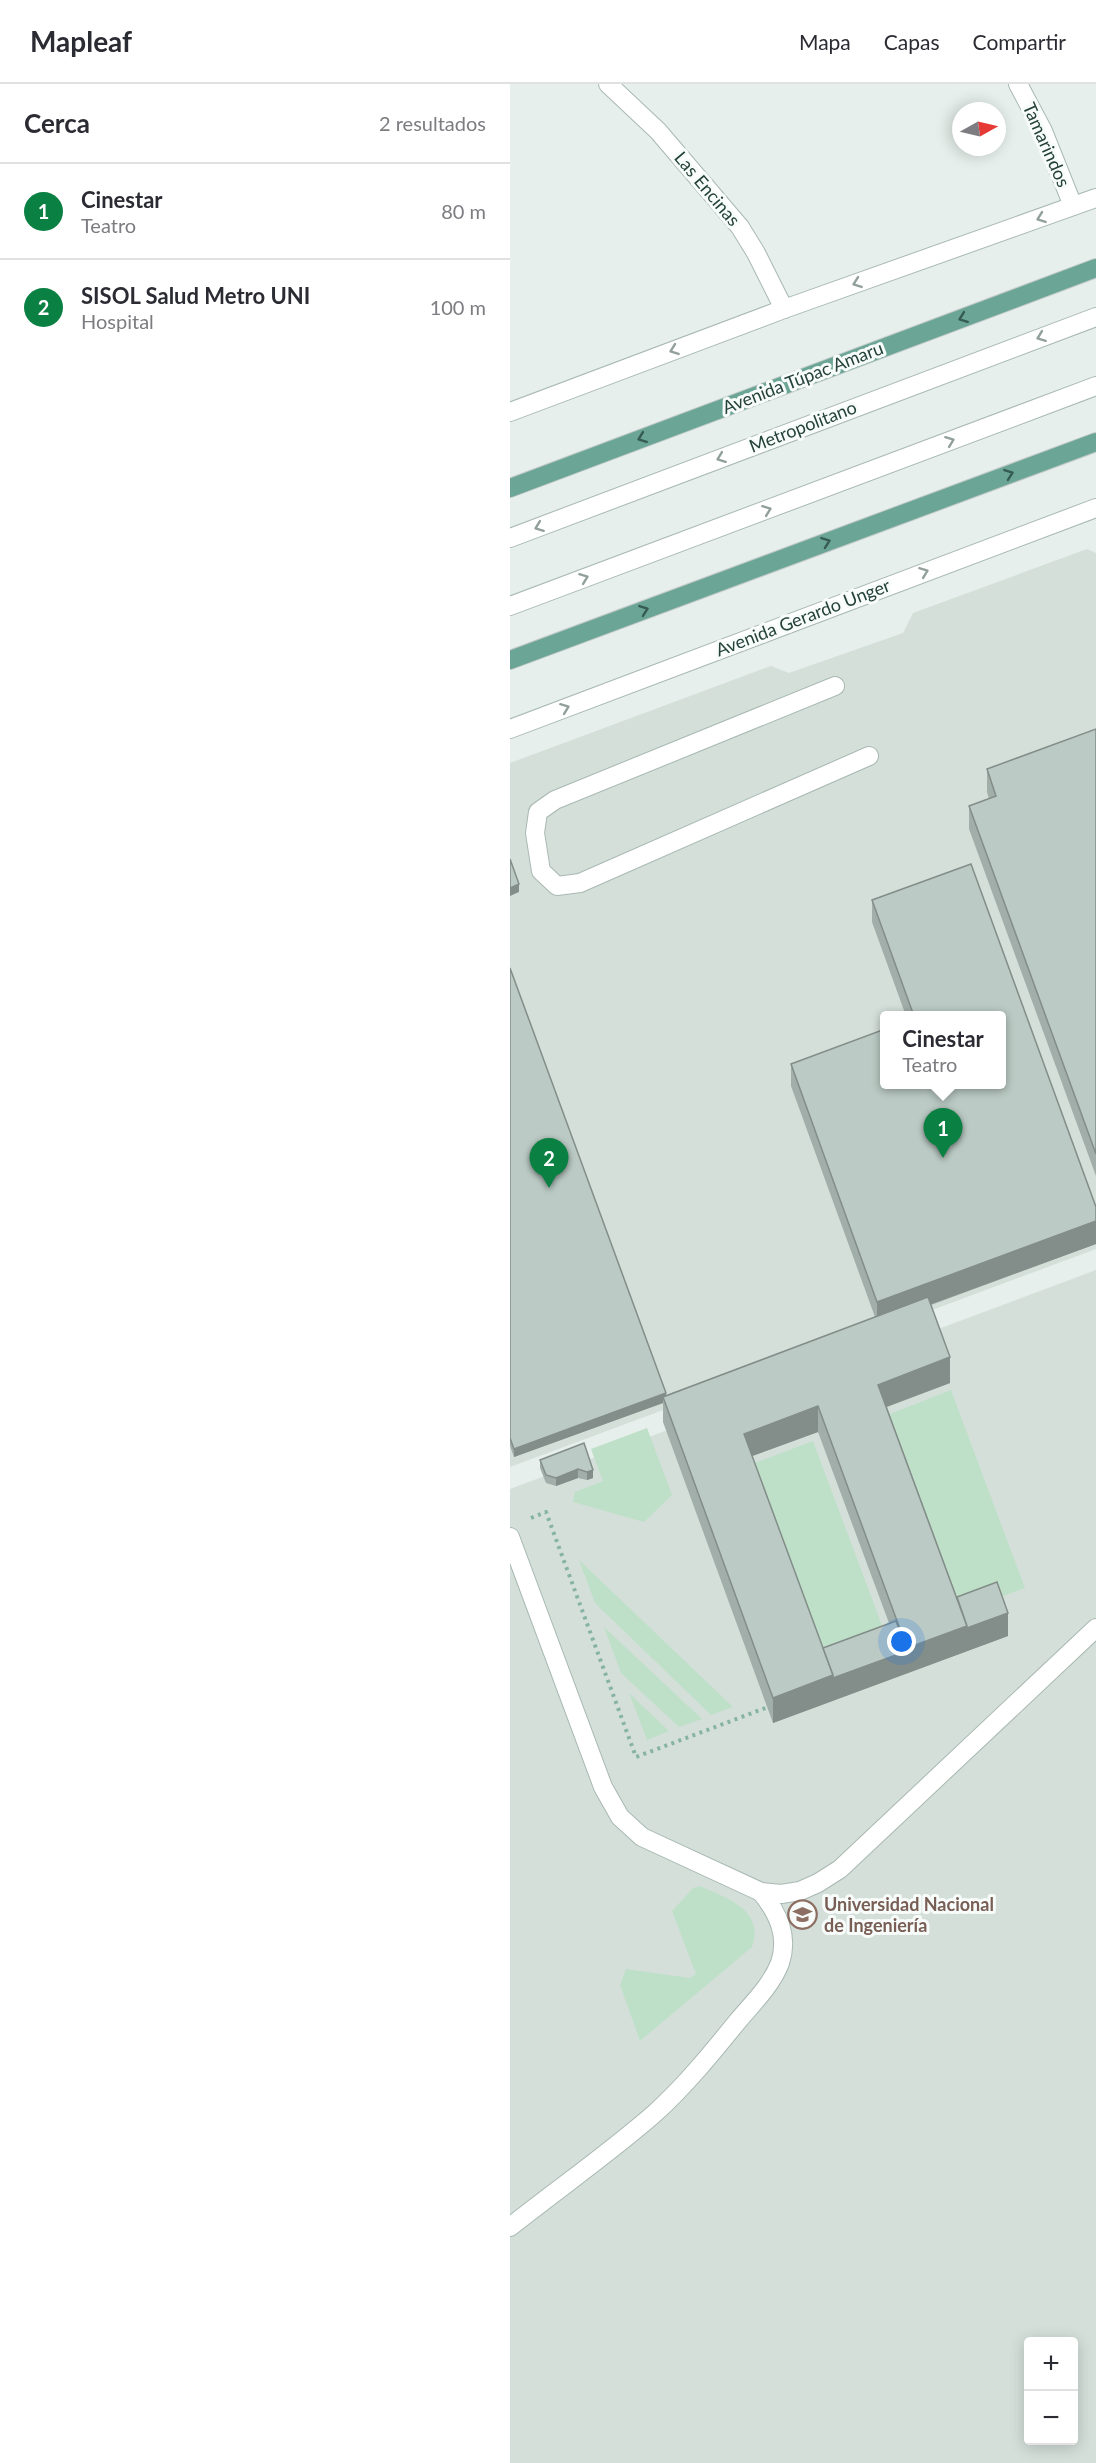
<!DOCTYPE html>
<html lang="es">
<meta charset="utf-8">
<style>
:root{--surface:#fff;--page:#f7f7f7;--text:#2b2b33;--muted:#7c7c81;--line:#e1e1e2;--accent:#0b8043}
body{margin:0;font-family:Lato,sans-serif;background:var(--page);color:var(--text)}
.controls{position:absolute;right:18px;bottom:18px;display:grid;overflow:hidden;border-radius:6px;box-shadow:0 3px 15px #0003}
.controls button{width:54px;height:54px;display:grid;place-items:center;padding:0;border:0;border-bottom:2px solid var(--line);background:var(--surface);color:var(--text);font:30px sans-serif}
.compass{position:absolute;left:442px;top:18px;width:54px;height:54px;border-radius:50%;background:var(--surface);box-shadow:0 3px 15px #0003;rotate:82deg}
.you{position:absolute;left:392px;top:1558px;width:21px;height:21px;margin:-15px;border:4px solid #fff;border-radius:50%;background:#1a73e8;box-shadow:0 0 0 9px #1a73e833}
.badge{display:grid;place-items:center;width:39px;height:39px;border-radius:50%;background:var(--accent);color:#fff;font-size:20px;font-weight:700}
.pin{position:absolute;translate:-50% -50px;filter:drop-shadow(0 2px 3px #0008)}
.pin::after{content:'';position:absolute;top:32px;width:21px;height:18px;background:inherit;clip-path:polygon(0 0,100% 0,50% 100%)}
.popup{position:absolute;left:370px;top:927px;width:126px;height:78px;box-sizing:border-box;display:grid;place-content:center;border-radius:6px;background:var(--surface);filter:drop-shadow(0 2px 4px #0005);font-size:20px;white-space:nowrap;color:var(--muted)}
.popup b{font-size:22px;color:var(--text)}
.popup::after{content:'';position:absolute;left:50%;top:100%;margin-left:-12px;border:12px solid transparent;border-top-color:var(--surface)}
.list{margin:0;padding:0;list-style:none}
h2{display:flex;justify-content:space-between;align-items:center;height:78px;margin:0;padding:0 24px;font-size:26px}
h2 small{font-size:20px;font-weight:400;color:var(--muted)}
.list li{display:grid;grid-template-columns:39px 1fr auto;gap:18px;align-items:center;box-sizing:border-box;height:96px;padding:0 24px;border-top:2px solid var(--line)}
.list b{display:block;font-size:22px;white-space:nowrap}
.list p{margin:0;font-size:20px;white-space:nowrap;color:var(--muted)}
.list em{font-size:20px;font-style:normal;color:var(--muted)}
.map{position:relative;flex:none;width:586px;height:2379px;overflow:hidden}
header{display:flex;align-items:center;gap:36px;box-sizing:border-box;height:84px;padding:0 30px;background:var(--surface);border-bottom:2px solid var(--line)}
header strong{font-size:28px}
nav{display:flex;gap:33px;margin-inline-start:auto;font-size:21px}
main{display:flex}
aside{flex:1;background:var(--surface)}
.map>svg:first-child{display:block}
</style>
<header>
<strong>Mapleaf</strong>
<nav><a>Mapa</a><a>Capas</a><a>Compartir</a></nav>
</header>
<main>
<aside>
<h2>Cerca<small>2 resultados</small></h2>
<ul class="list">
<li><span class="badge">1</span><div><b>Cinestar</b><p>Teatro</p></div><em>80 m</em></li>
<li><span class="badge">2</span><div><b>SISOL Salud Metro UNI</b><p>Hospital</p></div><em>100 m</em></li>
</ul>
</aside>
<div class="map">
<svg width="586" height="2379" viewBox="0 0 586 2379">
<rect width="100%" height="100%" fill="#e6efeb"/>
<g fill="#d4dfda" fill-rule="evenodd">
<path d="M 577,465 L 586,469 L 586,1165 L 0,1383 L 0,679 L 261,582 L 279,589 L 393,549 L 403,529 ZM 374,932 L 492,932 L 492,1000 L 374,1000 Z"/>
<path d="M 586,1186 L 586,2379 L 0,2379 L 0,1405 ZM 518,2258 L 564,2258 L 564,2356 L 518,2356 Z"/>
</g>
<g fill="#bfe0c8">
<path d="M 441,1306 L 515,1504 L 450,1528 L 377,1331 Z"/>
<path d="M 137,1344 L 162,1411 L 134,1438 L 63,1418 L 65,1408 L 93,1397 L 81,1365 Z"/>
<path d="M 303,1357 L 377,1555 L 316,1577 L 242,1380 Z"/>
<path d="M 69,1476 L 223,1623 L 201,1631 L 85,1519 Z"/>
<path d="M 94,1543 L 192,1635 L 169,1643 L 111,1589 Z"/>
<path d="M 119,1609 L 159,1647 L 137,1656 Z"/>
<path d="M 190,1802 C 216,1814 255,1825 242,1863 L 130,1957 L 110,1901 L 116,1885 L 180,1894 L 186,1890 L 162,1827 L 183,1804 Z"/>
</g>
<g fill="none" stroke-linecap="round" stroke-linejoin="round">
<defs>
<g id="service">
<path d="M 0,454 L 586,233"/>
<path d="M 0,522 L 586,302"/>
<path d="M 325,602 L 45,716 L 28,728 L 25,749 L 31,787 L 47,802 L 70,799 L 359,672"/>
<path d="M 0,1453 L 93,1703 L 110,1733 L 132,1753 L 251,1808 L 271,1810 L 290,1807 L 308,1799 L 330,1785 L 586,1544"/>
<path d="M 0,2143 C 48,2105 98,2070 144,2030 C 175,2002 201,1970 227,1938 C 242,1920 261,1902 270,1879 C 279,1852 268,1829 251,1808"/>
</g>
<g id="minor">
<path d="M 98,0 L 148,47 L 230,143 L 246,169 L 274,225"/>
<path d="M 508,0 L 533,47 L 563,122"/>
</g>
<g id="tertiary">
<path d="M 0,328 L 274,225 L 586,114"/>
<path d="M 0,645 L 586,424"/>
</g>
<g id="primary">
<path d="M 0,404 L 586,184"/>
<path d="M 0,576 L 586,358"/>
</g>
</defs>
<use href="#service" stroke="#a8b8b2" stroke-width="20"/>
<use href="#minor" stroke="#a8b8b2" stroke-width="20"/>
<use href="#tertiary" stroke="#a8b8b2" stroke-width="20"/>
<use href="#primary" stroke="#c2cac8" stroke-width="20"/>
<path stroke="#86b3a5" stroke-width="4" stroke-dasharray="3 4.5" stroke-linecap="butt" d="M 21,1434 L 36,1428 L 126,1673 L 258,1623"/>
<use href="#service" stroke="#fff" stroke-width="18"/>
<use href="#minor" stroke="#fff" stroke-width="18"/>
<use href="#tertiary" stroke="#fff" stroke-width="18"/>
<use href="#primary" stroke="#6aa596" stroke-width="18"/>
</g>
<g fill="#a1aea9" fill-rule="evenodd">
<path d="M 586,645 L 586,1092 L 459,745 L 459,722 L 479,715 L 477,708 L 477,685 Z"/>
<path d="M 461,780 L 586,1123 L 586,1160 L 421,1221 L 440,1273 L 440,1299 L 377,1323 L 447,1513 L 487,1498 L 498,1529 L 498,1552 L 263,1639 L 153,1338 L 153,1319 L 4,1373 L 0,1362 L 0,884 L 156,1311 L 365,1233 L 281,1002 L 281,980 L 375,945 L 375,1000 L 492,1000 L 492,932 L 396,932 L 362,838 L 362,816 ZM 308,1348 L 379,1539 L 313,1564 L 242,1372 Z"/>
<path d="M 74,1359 L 83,1394 L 77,1396 L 68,1394 L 46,1402 L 36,1399 L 30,1384 L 30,1376 Z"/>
</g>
<g fill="#838d89">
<path d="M 9,800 L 9,808 L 0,812 L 0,804 Z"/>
<path d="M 586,1137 L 586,1160 L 367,1240 L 367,1218 Z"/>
<path d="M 440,1273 L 440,1299 L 368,1326 L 368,1301 Z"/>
<path d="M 156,1309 L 156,1317 L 153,1313 L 153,1319 L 4,1373 L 4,1365 Z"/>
<path d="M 308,1322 L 308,1348 L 234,1375 L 234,1350 Z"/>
<path d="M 68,1385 L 68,1394 L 46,1402 L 46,1394 Z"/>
<path d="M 83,1386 L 83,1394 L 77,1396 L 77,1388 Z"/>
<path d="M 498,1529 L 498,1552 L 263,1639 L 263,1614 L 323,1591 L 397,1567 L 397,1564 L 457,1542 Z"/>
</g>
<g fill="#bbcac4" stroke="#838d89" stroke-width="1.5">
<path d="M 586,645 L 586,1070 L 459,722 L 486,712 L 477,685 Z"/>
<path d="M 0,775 L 9,800 L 0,804 Z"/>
<path d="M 461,780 L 586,1123 L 586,1137 L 367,1218 L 281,980 L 375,945 L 375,1000 L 492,1000 L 492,932 L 404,932 L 362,816 Z"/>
<path d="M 0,884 L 156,1309 L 4,1365 L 0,1354 Z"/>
<path d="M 418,1213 L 440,1273 L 368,1301 L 457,1542 L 397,1564 L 308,1322 L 234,1350 L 323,1591 L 263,1614 L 153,1313 Z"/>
<path d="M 74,1359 L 83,1386 L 77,1388 L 68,1385 L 46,1394 L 36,1391 L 30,1376 Z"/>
<path d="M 487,1498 L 498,1529 L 457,1544 L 457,1542 L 447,1513 Z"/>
<path d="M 386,1537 L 397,1567 L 323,1594 L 323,1591 L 313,1564 Z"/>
</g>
<defs><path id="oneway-chevron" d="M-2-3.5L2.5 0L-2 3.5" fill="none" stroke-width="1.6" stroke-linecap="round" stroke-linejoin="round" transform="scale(1.5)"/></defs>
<g stroke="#92a09c">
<use href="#oneway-chevron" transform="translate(531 134) rotate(160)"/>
<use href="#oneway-chevron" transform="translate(347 199) rotate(160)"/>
<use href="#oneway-chevron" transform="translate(531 253) rotate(159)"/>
<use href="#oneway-chevron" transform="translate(164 266) rotate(160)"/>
<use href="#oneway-chevron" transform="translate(440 357) rotate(-21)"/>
<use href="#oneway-chevron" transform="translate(211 374) rotate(159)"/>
<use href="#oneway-chevron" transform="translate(257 426) rotate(-21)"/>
<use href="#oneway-chevron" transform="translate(29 443) rotate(159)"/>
<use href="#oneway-chevron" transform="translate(414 488) rotate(-21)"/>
<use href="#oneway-chevron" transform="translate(74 494) rotate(-21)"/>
<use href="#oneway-chevron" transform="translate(55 624) rotate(-21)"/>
</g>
<g stroke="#365b51">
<use href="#oneway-chevron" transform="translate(453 234) rotate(159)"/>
<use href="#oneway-chevron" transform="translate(132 354) rotate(159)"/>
<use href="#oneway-chevron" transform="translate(499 390) rotate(-20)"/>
<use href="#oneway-chevron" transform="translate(316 458) rotate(-20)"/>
<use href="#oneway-chevron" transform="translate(134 526) rotate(-20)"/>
</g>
<defs>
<symbol id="university-ring" viewBox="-11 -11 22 22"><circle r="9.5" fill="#f7fbf9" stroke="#8d6e63" stroke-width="1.5"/><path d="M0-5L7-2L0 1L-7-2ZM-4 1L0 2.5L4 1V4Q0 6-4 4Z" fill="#8d6e63"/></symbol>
</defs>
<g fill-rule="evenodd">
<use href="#university-ring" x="276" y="1814" width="33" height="33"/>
</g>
<g text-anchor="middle" stroke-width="6" stroke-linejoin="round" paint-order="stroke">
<g font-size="18" fill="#24423a" stroke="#f7fbf9">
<text transform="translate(536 61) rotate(66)" y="6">Tamarindos</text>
<text transform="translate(197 105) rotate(50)" y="6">Las Encinas</text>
<text transform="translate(293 294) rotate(-21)" y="6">Avenida Túpac Amaru</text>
<text transform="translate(293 343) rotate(-21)" y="6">Metropolitano</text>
<text transform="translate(293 534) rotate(-21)" y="6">Avenida Gerardo Unger</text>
</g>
<g font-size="18" font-weight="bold" fill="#785e54" stroke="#f7fbf9" text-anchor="start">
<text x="314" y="1827">Universidad Nacional<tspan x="314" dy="21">de Ingeniería</tspan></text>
</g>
</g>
</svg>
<div class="controls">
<button>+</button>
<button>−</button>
</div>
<svg class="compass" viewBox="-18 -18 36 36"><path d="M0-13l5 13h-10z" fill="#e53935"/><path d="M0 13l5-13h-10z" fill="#7c7c81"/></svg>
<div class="you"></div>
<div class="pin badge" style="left:433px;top:1074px">1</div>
<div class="popup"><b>Cinestar</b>Teatro</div>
<div class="pin badge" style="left:39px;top:1104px">2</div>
</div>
</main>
